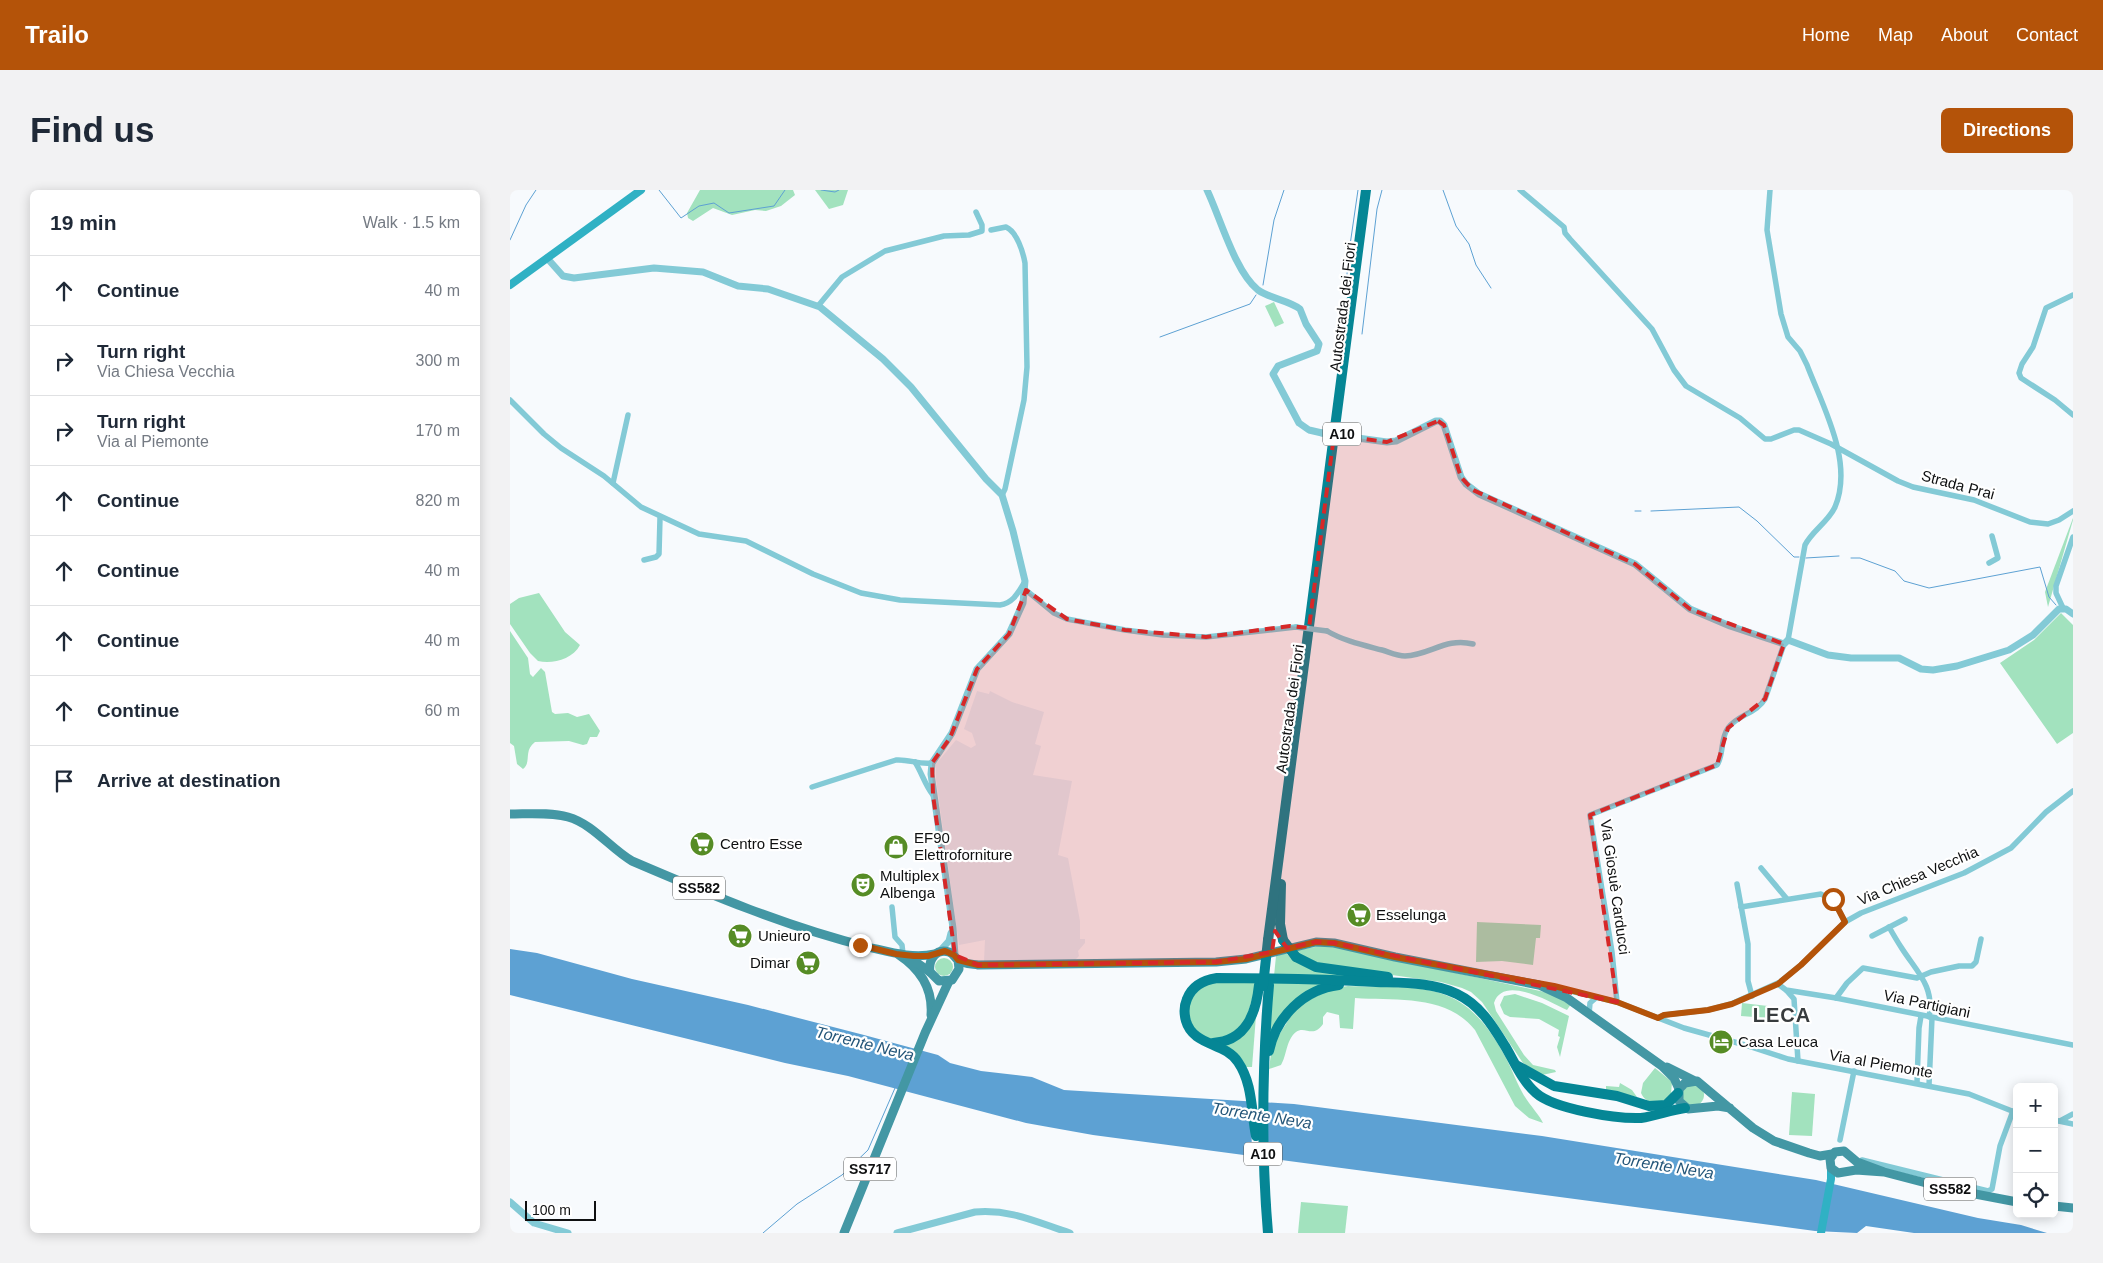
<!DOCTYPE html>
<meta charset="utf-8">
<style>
:root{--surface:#fff;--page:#f2f2f3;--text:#1f2937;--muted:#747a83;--line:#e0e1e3;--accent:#b45309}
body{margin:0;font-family:Arial,sans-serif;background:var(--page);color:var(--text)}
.controls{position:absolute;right:15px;bottom:15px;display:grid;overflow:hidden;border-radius:8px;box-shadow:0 2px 12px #0003}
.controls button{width:45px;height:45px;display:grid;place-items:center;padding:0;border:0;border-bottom:1px solid var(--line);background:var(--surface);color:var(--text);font:25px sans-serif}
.scale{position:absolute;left:15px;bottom:12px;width:71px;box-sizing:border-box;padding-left:5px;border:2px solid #0f1011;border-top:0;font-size:14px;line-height:18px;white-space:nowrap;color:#0f1011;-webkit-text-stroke:4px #fff;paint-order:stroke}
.stop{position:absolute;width:15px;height:15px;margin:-11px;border:4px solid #b45309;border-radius:50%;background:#fff}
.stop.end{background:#b45309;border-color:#fff;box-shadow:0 1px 5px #0008}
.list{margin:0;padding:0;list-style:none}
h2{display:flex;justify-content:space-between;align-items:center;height:65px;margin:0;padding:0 20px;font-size:21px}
h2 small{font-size:16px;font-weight:400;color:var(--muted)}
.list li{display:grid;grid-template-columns:32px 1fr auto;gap:15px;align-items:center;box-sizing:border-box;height:70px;padding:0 20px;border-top:1px solid var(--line)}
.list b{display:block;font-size:19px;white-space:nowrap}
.list p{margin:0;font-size:16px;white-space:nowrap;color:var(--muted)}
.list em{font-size:16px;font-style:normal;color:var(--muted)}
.icon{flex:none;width:28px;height:28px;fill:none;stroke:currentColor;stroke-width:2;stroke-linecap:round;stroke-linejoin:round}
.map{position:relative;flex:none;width:1563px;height:1043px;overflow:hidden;border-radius:8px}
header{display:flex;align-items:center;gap:30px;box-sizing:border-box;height:70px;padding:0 25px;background:var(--accent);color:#fff}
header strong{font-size:24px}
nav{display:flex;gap:28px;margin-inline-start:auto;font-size:18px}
.intro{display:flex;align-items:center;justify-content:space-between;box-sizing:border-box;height:120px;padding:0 30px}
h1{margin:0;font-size:35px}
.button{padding:12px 22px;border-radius:8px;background:var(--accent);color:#fff;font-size:18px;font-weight:700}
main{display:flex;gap:30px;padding:0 30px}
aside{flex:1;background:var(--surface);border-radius:8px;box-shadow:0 2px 12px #0003}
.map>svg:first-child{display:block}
</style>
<header>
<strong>Trailo</strong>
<nav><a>Home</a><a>Map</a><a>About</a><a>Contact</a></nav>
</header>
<div class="intro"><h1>Find us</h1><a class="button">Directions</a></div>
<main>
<aside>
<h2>19 min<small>Walk · 1.5 km</small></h2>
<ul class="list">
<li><svg class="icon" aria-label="ahead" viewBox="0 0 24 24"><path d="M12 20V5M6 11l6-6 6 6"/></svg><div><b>Continue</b></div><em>40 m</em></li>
<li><svg class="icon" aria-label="right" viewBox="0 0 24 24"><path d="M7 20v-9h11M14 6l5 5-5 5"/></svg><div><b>Turn right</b><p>Via Chiesa Vecchia</p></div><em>300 m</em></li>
<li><svg class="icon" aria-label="right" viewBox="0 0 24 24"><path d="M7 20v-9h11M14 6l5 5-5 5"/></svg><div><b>Turn right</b><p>Via al Piemonte</p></div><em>170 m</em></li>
<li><svg class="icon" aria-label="ahead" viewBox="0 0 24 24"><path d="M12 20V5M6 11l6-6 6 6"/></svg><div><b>Continue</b></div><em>820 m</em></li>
<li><svg class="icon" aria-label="ahead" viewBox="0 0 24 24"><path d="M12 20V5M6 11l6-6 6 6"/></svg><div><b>Continue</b></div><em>40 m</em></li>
<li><svg class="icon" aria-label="ahead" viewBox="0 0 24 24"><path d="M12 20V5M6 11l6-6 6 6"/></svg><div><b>Continue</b></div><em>40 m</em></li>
<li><svg class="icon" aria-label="ahead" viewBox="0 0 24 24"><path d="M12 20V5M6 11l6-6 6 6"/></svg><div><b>Continue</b></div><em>60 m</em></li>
<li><svg class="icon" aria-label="arrive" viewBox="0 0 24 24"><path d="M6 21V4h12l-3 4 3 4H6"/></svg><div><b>Arrive at destination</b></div></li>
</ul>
</aside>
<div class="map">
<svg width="1563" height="1043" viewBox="0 0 1563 1043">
<rect width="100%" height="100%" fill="#f7fafd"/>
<path fill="#e4eff7" d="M 467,501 L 479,504 L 480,501 L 502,512 L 534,522 L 525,554 L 531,556 L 523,585 L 562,591 L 548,665 L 558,668 L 570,731 L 570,749 L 575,749 L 575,753 L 568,761 L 569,766 L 564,771 L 474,771 L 475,750 L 449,755 L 426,589 L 426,574 L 446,550 L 461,558 L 466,555 L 462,543 L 454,539 Z"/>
<g fill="#a2e2be">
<path d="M 190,0 L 283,0 L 285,5 L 271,16 L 256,21 L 245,20 L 222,25 L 203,18 L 183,31 L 178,28 L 177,23 Z"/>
<path d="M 305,0 L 338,0 L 333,15 L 319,19 Z"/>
<path d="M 764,112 L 774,133 L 765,137 L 755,116 Z"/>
<path d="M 1563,328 L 1563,330 L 1538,417 L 1535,402 Z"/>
<path d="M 29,403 L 55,442 L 70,455 C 62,470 42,474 28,471 L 20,463 L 0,434 L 0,414 L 9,408 Z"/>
<path d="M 1551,423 L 1563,435 L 1563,543 L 1547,554 L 1490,473 L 1524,450 Z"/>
<path d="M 0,441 L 18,468 L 20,484 L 23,487 L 31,478 L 35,482 L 42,522 L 45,524 L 58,523 L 67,527 L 79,524 L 90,541 L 87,547 L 80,547 L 77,554 L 73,555 L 59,551 L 25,552 C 13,561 22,572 13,579 L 7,574 L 4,556 L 0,553 Z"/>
<path d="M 967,732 L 1031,735 L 1030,748 L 1026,748 L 1023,775 L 992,771 L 966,772 Z"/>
<path d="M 816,755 L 1044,804 L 1061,814 L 1057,820 C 1040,812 993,784 984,813 L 986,821 L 1014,865 L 1023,875 L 1045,880 L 1046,882 L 1032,885 L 1013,873 L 972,812 L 961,802 L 952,798 L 931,792 L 805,774 L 783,761 Z"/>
<path d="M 776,763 L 780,767 L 869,787 L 764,786 L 766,766 Z"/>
<circle cx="434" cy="777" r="9"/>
<path d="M 747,792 L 735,833 L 713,850 L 695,848 L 683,838 L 677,819 L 680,808 L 696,793 Z"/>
<path d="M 763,792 L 811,794 L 811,796 L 759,846 Z"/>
<path d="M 838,796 C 912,799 951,788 992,861 C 1000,874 1005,889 1012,902 C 1017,912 1031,927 1033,933 L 1019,928 L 1005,916 L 965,840 C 936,804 887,811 845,808 L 843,839 L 830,838 L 829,825 L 817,822 L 813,827 L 813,834 C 803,849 795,835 786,842 C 776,850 777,865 771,875 L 759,879 L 762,856 L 788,815 L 824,798 Z"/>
<path d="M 1005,804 L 1032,813 L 1059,826 L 1050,867 L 1047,857 L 1050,847 L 1048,846 L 1049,840 L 1029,829 L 1000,827 L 994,824 L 990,815 L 994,806 Z"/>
<path d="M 1232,813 L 1258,816 L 1257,828 L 1231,826 Z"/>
<path d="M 746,826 L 742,877 L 734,877 L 714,855 Z"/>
<path d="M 1145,878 L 1162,892 L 1161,904 L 1157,910 C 1147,912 1136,915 1131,903 L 1133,893 Z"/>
<path d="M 1110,893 L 1122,900 L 1127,907 L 1096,900 L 1096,896 L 1109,897 Z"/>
<circle cx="1183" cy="905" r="11"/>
<path d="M 1282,902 L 1305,904 L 1302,946 L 1279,945 Z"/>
<path d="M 791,1012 L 838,1016 L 835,1043 L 788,1043 Z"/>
</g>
<path fill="#5da1d3" d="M 0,759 L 27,763 L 122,789 L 238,815 L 354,845 L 428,865 L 440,873 L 471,881 L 522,887 L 554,900 L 784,914 L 1032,946 L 1306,990 L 1468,1028 L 1511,1035 L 1537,1043 L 1404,1043 L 1356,1036 L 1347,1043 L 1305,1041 L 583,945 L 516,933 L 338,886 L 275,873 L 0,805 Z"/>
<path fill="#f7fafd" d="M 741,909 L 758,910 L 757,972 L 742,970 Z"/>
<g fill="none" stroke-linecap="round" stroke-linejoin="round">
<g stroke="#5da1d3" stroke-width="1">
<path d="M 149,0 L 171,28 L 189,16 L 204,13 L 219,23 L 264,16 L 275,0"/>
<path d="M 311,0 L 325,2 L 329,0"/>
<path d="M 933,0 L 946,36 L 959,54 L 966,75 L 981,98"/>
<path d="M 0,50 L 16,15 L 26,0"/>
<path d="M 753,95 L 764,30 L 774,0"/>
<path d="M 835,106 L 839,62 L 848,0"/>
<path d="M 852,144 L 867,19 L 872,0"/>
<path d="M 650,147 L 740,114 L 746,105"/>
<path d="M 1125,321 L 1131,321"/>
<path d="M 1141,321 L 1229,317 L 1247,331 L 1284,367 L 1289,367"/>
<path d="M 1296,368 L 1329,366"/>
<path d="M 1341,368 L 1350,368 L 1385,381 L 1394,391 L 1419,398 L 1530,377 L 1539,407 L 1546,415"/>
<path d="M 253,1043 L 287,1014 L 332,985 L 358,960 L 385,898"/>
</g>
<g stroke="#83cad6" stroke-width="5.5">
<path d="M 1010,0 L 1054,37 L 1055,43 L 1060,49 L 1142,139 L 1164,180 L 1176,196 L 1230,228 L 1255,249 L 1261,249 L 1284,240 L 1289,240 L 1321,254 L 1388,291 L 1403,297 L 1464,310 L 1520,332 L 1538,334 L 1549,330 L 1563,321"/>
<path d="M 1260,0 L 1257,40 L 1271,124 L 1278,147 L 1290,161 L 1297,175 C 1313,217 1344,272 1325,317 C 1318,332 1302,341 1295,355 L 1278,450"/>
<path d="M 481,40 L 496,37 C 507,42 513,62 515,73 L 517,177 L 514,210 L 495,299 L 492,305"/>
<path d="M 1563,105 L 1536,118 L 1523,157 L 1512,174 L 1509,183 L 1511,188 L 1545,210 L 1563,225"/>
<path d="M 308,116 L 332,87 L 375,61 L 434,46 L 459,45 L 472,41 L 472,35 L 466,22"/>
<path d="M 0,210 L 34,244 L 51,258 L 94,286 L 131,317 L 189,344 L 236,351 L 303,384 L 351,403 L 390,410 L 490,415 C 503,413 508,403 514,393"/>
<path d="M 103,293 L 118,225"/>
<path d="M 134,370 L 146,367 L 149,364 L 150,328"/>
<path d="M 1479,373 L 1488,368 L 1482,346"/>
<path d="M 516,400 L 544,423 L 557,429 L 615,440 L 653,445 L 696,447 L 786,437"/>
<path d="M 1553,418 L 1546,403 L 1546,396 L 1563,347"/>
<path d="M 817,441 C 834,451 853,455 872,460 C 879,462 887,466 895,466 C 920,465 936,447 963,454"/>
<path d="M 405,572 C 412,583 415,595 423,605"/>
<path d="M 302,597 L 386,570 C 399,569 409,575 422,573"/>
<path d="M 1251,678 L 1277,709"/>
<path d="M 1227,694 L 1238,754 L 1238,791 L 1242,806"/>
<path d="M 382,717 L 385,747 L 392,755 L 393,764"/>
<path d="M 1231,717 L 1311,704 L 1316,707 L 1322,707 L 1335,732"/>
<path d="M 1379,737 C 1383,744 1387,751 1391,757 C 1406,781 1425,796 1419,827"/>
<path d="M 1362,746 L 1395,729"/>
<path d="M 1268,794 L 1276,800 L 1326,808 L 1563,855"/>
<path d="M 1035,795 L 1107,812 L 1174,838 L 1235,855 L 1278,869 L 1459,904 L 1507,923"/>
<path d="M 1277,801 L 1284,809 L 1288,871"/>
<path d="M 1326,808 L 1337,793 L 1353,778 L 1407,788 L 1421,782 L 1449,776 L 1462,776 L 1466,772 L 1471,749"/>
<path d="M 1107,812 L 1102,762 L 1080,625 L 1207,575 C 1214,565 1210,549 1218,538 C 1227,525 1247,523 1255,509 L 1274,454"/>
<path d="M 1079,824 L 1080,813 L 1087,807"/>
<path d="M 1148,828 L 1154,825 L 1198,820 L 1221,814 L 1270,792 L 1291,775 L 1335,732 L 1351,723 L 1454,683 L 1501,658 L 1536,622 L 1563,601"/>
<path d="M 1407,892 L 1409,838 L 1411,826"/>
<path d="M 1419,895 L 1422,828"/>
<path d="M 1544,930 L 1563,934"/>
<path d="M 1550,931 L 1563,924"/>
<path d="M 1330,950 L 1344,881"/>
<path d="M 1352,970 L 1478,1001 L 1482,999 L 1490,956 L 1503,921"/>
</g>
<g stroke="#83cad6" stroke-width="7">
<path d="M 697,0 C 710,27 725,82 748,100 C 761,109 778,110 790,119 L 796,134 L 809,154 L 807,161 L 768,176 L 763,184 L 789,233 L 799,240 L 812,243"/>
<path d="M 37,68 L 53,86 L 64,88 L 144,78 L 193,82 L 228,96 L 258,99 L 310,117 L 373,169 L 401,197 L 476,289 L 492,305 L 503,341 L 515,391 L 513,413 L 499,444 L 467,479 L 442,543 L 422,573 L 421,584 L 443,738 L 445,765"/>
<path d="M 840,247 L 877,252 L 886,251 L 926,231 L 930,231 L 934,235 L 951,287 L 956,294 L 969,304 L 1125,374 L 1180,419 L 1220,436 L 1274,454 L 1278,450 L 1318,465 L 1341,468 L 1389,468 L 1411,479 L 1423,480 L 1447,476 L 1499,460 L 1523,445 L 1549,419 L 1556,419 L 1563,424"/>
<path d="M 429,762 L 439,751 L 441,743"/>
<path d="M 0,1012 L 24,1033 L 58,1043"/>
<path d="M 387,1043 L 465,1022 C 501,1019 526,1032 560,1043"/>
</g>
<g stroke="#30b1c4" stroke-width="8">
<path d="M 0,95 L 131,0"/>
<path d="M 1311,1043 L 1321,989 L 1321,978"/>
</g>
<g stroke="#4397a4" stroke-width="9">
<path d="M 0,624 C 18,624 41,622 58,627 C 83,634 101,659 122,671 C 199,704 277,737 358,757 C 380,762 402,769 425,764"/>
<path d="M 389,765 C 410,779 423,799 421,825"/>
<path d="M 397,766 L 420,782"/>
<path d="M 448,770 L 449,779 L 442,790 L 429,791 L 420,782 C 418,770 426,758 439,762 C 444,764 444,767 448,770 C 453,774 462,774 468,775 L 706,772 L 736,769 L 806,752 L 824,753 L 885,767 L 1029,795 L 1057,808 L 1152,876 L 1164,888 L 1169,899"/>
<path d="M 1157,877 L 1183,890"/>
<path d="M 1220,918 L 1208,916 L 1178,919 L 1169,911 L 1169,899 L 1175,893 L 1187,891 L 1243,938 L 1264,951 L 1299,963 L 1310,966 L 1322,964"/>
<path d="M 1374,982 L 1346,980 L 1328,983 L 1321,978 L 1320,969 L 1325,962 L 1334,961 L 1347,972 L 1374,982 L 1439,999 L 1507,1012"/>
<path d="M 1544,1016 L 1563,1018"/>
<path d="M 334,1043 L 415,843 L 439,791"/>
</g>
<g stroke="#058695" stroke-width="10">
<path d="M 771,694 L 770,734 L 773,750"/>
<path d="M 758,750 L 856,0"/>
<path d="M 786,767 L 806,777 L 878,787"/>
<path d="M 703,853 C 736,851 746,824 749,795"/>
<path d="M 759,861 C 766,827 794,799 829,795"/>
<path d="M 1008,876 L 1044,896 L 1107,906 L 1139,916 L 1156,915 L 1168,903"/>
<path d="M 746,946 C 741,921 743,894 728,872 C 715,852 683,856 676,831 C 674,824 674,816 677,809 C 682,796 694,790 707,788 C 760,788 813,789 866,792 C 892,793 923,792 947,804 C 970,815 982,835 995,856 C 1004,871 1012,891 1026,903 C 1044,919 1106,929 1131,928 C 1146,926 1160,920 1175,918"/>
<path d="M 758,1043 C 751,960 752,878 759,795"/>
</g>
<path stroke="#83cad6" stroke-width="5.5" d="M 786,437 L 817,441"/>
<path stroke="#83cad6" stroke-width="7" d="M 812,243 L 840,247"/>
<g stroke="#058695" stroke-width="10">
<path d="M 773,750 L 786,767"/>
<path d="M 753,796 L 758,750"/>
</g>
</g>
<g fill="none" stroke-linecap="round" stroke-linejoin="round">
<path stroke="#b45309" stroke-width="6" d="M 350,755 L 386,764 L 404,766 L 418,766 L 435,761 L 444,765 L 448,770 L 468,775 L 706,772 L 736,769 L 806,752 L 824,753 L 885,767 L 1044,796 L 1107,812 L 1148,828 L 1154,825 L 1198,820 L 1222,814 L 1268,794 L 1291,775 L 1335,732 L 1323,709"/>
</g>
<path fill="#d62828" fill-opacity="0.2" stroke="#d62828" stroke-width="4" stroke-dasharray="10 6" stroke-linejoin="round" d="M 928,231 L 934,235 L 951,287 L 963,300 L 1125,374 L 1180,419 L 1274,454 L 1255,509 L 1218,538 L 1207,575 L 1080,625 L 1107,812 L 824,753 L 806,752 L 777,758 L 765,741 L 762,762 L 706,772 L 468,775 L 445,765 L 423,605 L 422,573 L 440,548 L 467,479 L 499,444 L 516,400 L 557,429 L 615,440 L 696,447 L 780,436 L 799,438 L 824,245 L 877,252 Z"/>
<defs>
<symbol id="supermarket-disc" viewBox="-11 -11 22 22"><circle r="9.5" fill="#568c25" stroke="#fff"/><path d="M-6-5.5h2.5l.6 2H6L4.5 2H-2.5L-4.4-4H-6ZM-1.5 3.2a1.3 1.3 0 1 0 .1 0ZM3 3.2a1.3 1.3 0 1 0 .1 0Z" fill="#fff"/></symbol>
<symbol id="shop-disc" viewBox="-11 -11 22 22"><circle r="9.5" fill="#568c25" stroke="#fff"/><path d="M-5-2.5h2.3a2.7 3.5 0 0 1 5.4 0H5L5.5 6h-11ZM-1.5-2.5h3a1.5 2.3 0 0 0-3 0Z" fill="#fff"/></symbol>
<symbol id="theatre-disc" viewBox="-11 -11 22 22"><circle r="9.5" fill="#568c25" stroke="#fff"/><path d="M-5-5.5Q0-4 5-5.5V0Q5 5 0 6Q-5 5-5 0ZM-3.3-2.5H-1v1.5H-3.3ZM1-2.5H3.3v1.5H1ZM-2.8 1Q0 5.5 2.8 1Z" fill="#fff"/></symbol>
<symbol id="hotel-disc" viewBox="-11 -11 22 22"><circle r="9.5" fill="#568c25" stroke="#fff"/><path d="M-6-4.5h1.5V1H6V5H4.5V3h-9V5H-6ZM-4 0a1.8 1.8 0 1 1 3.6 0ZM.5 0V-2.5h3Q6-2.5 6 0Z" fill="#fff"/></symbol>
</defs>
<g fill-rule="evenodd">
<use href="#supermarket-disc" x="178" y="640" width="28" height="28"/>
<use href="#shop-disc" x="372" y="643" width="28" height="28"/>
<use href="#theatre-disc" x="339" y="681" width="28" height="28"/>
<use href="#supermarket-disc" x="835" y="711" width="28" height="28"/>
<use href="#supermarket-disc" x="216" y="732" width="28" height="28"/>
<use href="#supermarket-disc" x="284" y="759" width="28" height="28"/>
<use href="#hotel-disc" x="1197" y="838" width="28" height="28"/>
</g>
<g text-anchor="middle" stroke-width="4.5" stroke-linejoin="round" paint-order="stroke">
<g fill="#fff" stroke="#575858" stroke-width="1">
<rect x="813" y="232.5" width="38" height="23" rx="4"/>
<rect x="163" y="686.5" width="52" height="23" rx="4"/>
<rect x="734" y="952.5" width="38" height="23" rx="4"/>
<rect x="334" y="967.5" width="52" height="23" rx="4"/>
<rect x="1414" y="987.5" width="52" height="23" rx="4"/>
</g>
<g font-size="14" font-weight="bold" fill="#0f1011">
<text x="832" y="249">A10</text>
<text x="189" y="703">SS582</text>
<text x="753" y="969">A10</text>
<text x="360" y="984">SS717</text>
<text x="1440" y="1004">SS582</text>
</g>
<g font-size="15" fill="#0f1011" stroke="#fff">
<text transform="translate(833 117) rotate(-83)" y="5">Autostrada dei Fiori</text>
<text transform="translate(1448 295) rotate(15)" y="5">Strada Prai</text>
<text transform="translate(780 519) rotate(-82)" y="5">Autostrada dei Fiori</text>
<text transform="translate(1408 686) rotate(-23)" y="5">Via Chiesa Vecchia</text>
<text transform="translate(1105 697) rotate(82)" y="5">Via Giosuè Carducci</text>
<text transform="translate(1417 814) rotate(12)" y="5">Via Partigiani</text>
<text transform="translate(1371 874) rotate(10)" y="5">Via al Piemonte</text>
</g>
<g font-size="15" fill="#0f1011" stroke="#fff" text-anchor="start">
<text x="404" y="653">EF90<tspan x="404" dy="17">Elettroforniture</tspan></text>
<text x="210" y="659">Centro Esse</text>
<text x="370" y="691">Multiplex<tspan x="370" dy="17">Albenga</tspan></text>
<text x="866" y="730">Esselunga</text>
<text x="248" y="751">Unieuro</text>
<text x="280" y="778" text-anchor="end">Dimar</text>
<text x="1228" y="857">Casa Leuca</text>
</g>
<g font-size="16" font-style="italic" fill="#245679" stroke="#fff">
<text transform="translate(355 853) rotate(14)" y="6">Torrente Neva</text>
<text transform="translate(752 925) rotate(9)" y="6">Torrente Neva</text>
<text transform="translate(1154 975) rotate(9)" y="6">Torrente Neva</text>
</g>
<g font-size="20" font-weight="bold" letter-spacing="1" fill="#383c3e" stroke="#fff">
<text x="1272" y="832">LECA</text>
</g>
</g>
</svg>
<div class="controls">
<button>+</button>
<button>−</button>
<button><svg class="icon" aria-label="locate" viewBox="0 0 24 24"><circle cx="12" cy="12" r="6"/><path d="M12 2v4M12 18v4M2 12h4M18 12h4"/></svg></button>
</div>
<div class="scale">100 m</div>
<div class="stop" style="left:1323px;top:709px"></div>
<div class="stop end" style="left:350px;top:755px"></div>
</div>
</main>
